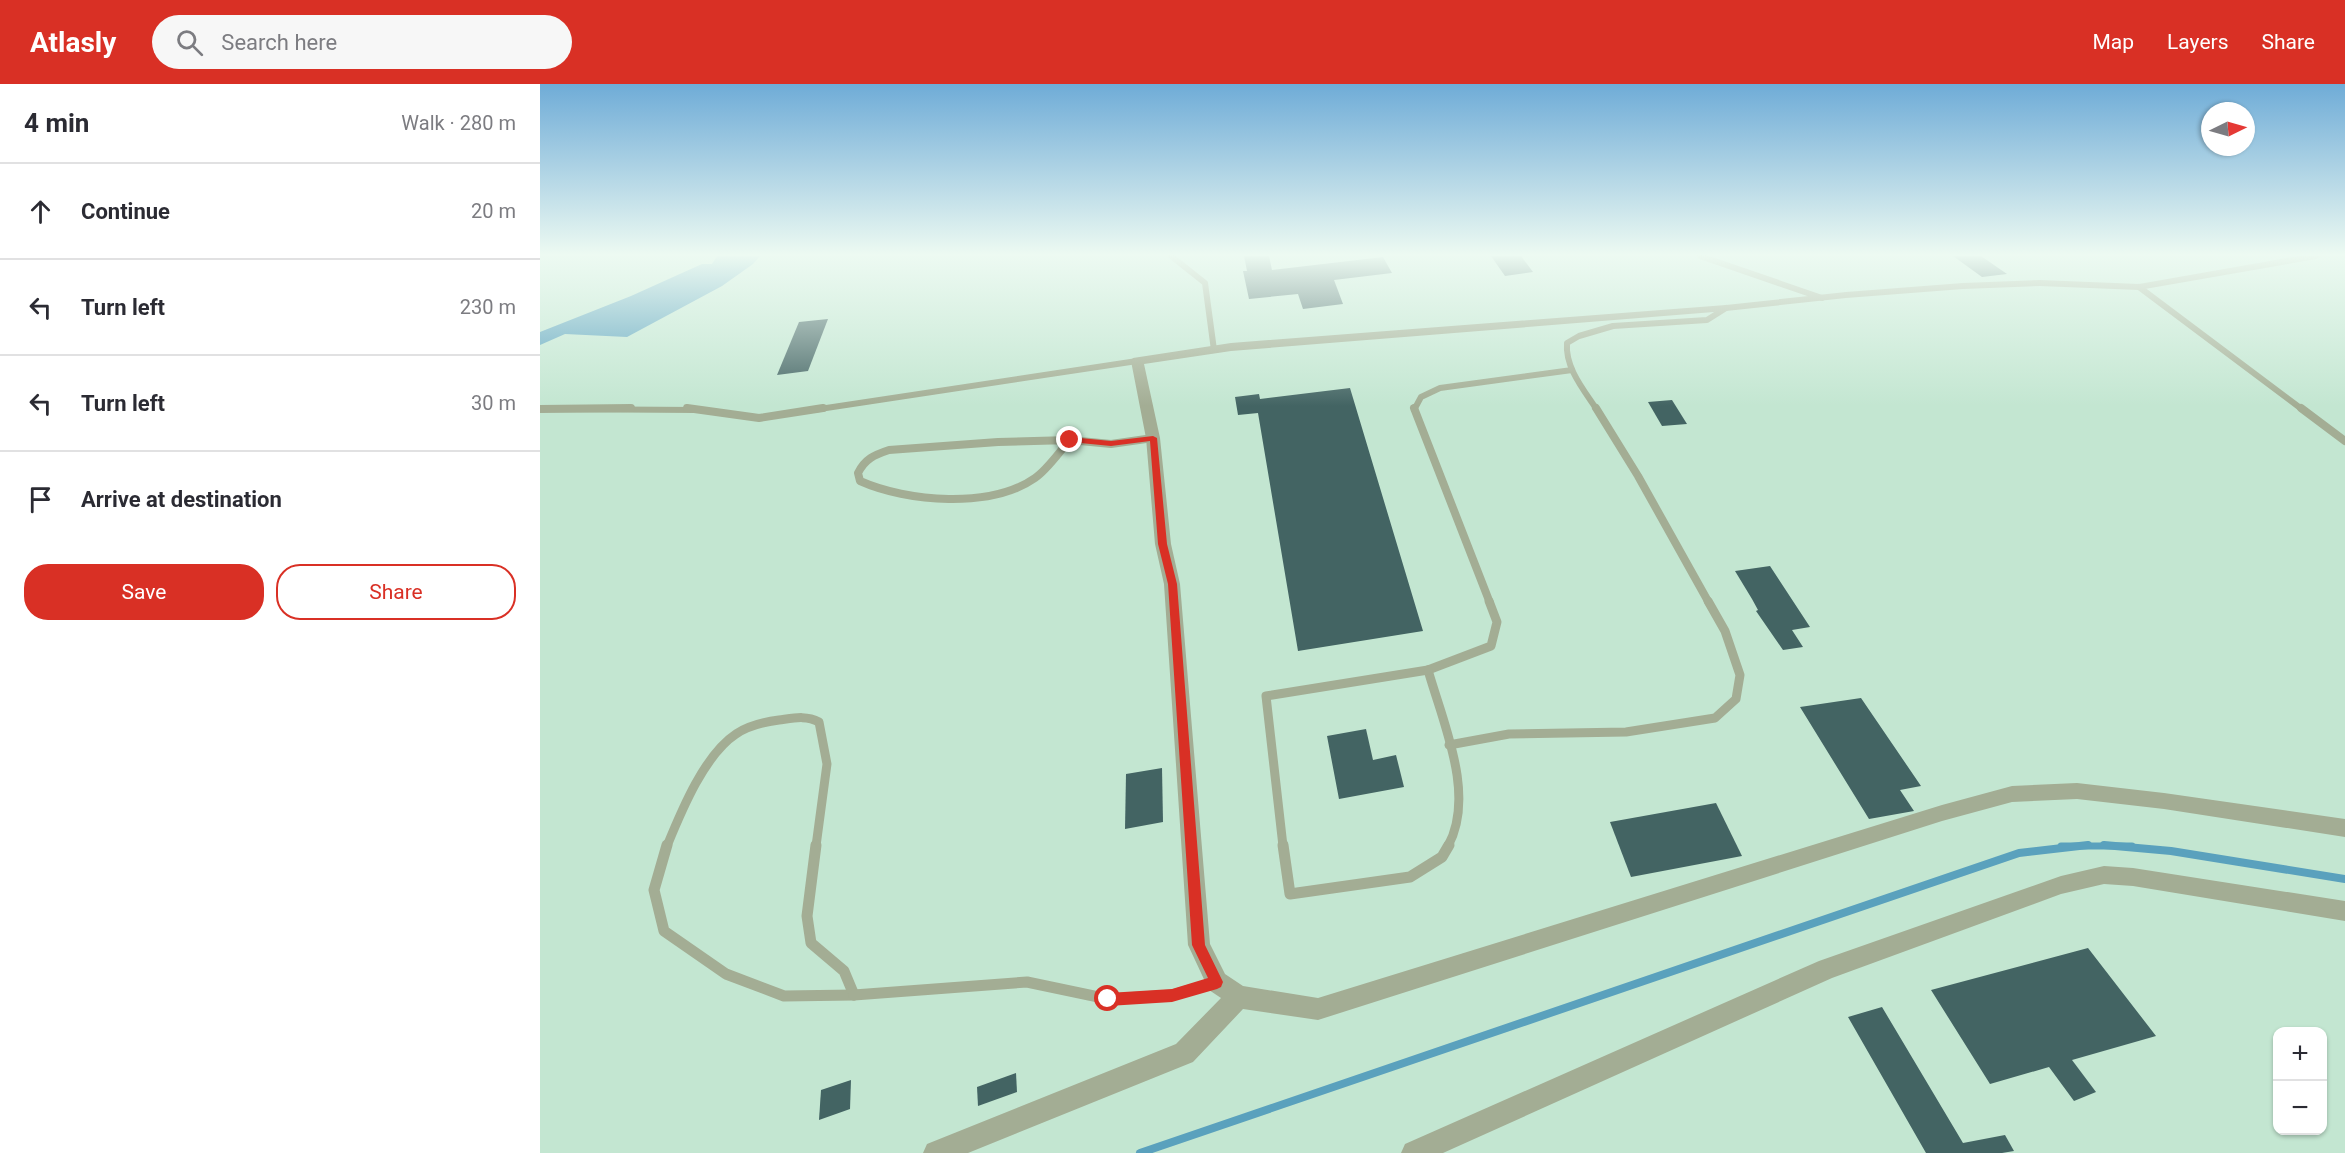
<!DOCTYPE html>
<meta charset="utf-8">
<style>
:root{--surface:#fff;--page:#f7f7f7;--text:#2b2b33;--muted:#7c7c81;--line:#e1e1e2;--accent:#d93025}
body{margin:0;font-family:Roboto,sans-serif;background:var(--page);color:var(--text)}
.controls{position:absolute;right:18px;bottom:18px;display:grid;overflow:hidden;border-radius:12px;box-shadow:0 2px 4px #0004}
.controls button{width:54px;height:54px;display:grid;place-items:center;padding:0;border:0;border-bottom:2px solid var(--line);background:var(--surface);color:var(--text);font:30px sans-serif}
.compass{position:absolute;left:1661px;top:18px;width:54px;height:54px;border-radius:50%;background:var(--surface);box-shadow:0 2px 4px #0004;rotate:85deg}
.stop{position:absolute;width:18px;height:18px;margin:-14px;border:4px solid #d93025;border-radius:50%;background:#fff}
.stop.end{background:#d93025;border-color:#fff;box-shadow:0 2px 6px #0008}
.list{margin:0;padding:0;list-style:none}
h2{display:flex;justify-content:space-between;align-items:center;height:78px;margin:0;padding:0 24px;font-size:26px}
h2 small{font-size:20px;font-weight:400;color:var(--muted)}
.list li{display:grid;grid-template-columns:39px 1fr auto;gap:18px;align-items:center;box-sizing:border-box;height:96px;padding:0 24px;border-top:2px solid var(--line)}
.list b{display:block;font-size:22px;white-space:nowrap}
.list em{font-size:20px;font-style:normal;color:var(--muted)}
.actions{display:flex;gap:12px;padding:18px 24px}
.actions a{flex:1;padding:14px 0;border:2px solid var(--accent);border-radius:24px;text-align:center;font-size:21px;color:var(--accent)}
.actions .main{background:var(--accent);color:#fff}
.icon{flex:none;width:33px;height:33px;fill:none;stroke:currentColor;stroke-width:2;stroke-linecap:round;stroke-linejoin:round}
.map{position:relative;flex:none;width:1805px;height:1069px;overflow:hidden}
header{display:flex;align-items:center;gap:36px;box-sizing:border-box;height:84px;padding:0 30px;background:var(--accent);color:#fff}
header strong{font-size:28px}
nav{display:flex;gap:33px;margin-inline-start:auto;font-size:21px}
.search{width:420px;height:54px;background:var(--page);display:flex;align-items:center;gap:15px;box-sizing:border-box;padding:0 21px;border-radius:33px;color:var(--muted);font-size:22px}
main{display:flex}
aside{flex:1;background:var(--surface)}
.map>svg:first-child{display:block}
</style>
<header>
<strong>Atlasly</strong>
<div class="search"><svg class="icon" aria-label="search" viewBox="0 0 24 24"><circle cx="10" cy="10" r="6"/><path d="M15 15l6 6"/></svg>Search here</div>
<nav><a>Map</a><a>Layers</a><a>Share</a></nav>
</header>
<main>
<aside>
<h2>4 min<small>Walk · 280 m</small></h2>
<ul class="list">
<li><svg class="icon" aria-label="ahead" viewBox="0 0 24 24"><path d="M12 20V5M6 11l6-6 6 6"/></svg><div><b>Continue</b></div><em>20 m</em></li>
<li><svg class="icon" aria-label="left" viewBox="0 0 24 24"><path d="M17 20v-9H6M10 6l-5 5 5 5"/></svg><div><b>Turn left</b></div><em>230 m</em></li>
<li><svg class="icon" aria-label="left" viewBox="0 0 24 24"><path d="M17 20v-9H6M10 6l-5 5 5 5"/></svg><div><b>Turn left</b></div><em>30 m</em></li>
<li><svg class="icon" aria-label="arrive" viewBox="0 0 24 24"><path d="M6 21V4h12l-3 4 3 4H6"/></svg><div><b>Arrive at destination</b></div></li>
</ul>
<div class="actions"><a class="main">Save</a><a>Share</a></div>
</aside>
<div class="map">
<svg width="1805" height="1069" viewBox="0 0 1805 1069">
<rect width="100%" height="100%" fill="#d6f3e1"/>
<path fill="#c3e6d1" fill-rule="evenodd" d="M 0,172 L 1805,172 L 1805,1069 L 0,1069 ZM 1738,948 L 1782,948 L 1782,1046 L 1738,1046 Z"/>
<path fill="#5aa1bd" d="M 177,172 L 220,172 L 213,180 L 182,202 L 87,253 L 25,250 L 0,261 L 0,248 L 91,212 L 162,180 L 172,180 Z"/>
<g fill="none" stroke-linecap="round" stroke-linejoin="round">
<path stroke="#5aa1bd" stroke-width="7" d="M 1521,762 L 1592,762"/>
<g stroke="#5aa1bd" stroke-width="8">
<path d="M 1564,761 L 1631,767 L 1805,795"/>
<path d="M 600,1069 L 1479,769 L 1548,761"/>
</g>
</g>
<g fill="#436463">
<path d="M 704,172 L 729,172 L 732,186 L 843,173 L 852,189 L 794,196 L 803,220 L 763,225 L 758,210 L 709,215 L 703,187 L 707,187 Z"/>
<path d="M 951,172 L 981,172 L 993,188 L 965,192 Z"/>
<path d="M 1413,172 L 1441,172 L 1467,190 L 1442,193 Z"/>
<path d="M 288,235 L 268,287 L 237,291 L 259,238 Z"/>
<path d="M 810,304 L 883,547 L 758,567 L 718,329 L 698,331 L 695,313 L 719,310 L 720,315 Z"/>
<path d="M 1132,316 L 1147,340 L 1122,342 L 1108,318 Z"/>
<path d="M 1230,482 L 1270,543 L 1252,546 L 1263,563 L 1243,566 L 1216,527 L 1218,526 L 1212,515 L 1195,487 Z"/>
<path d="M 1321,614 L 1381,702 L 1360,706 L 1374,727 L 1329,735 L 1260,623 Z"/>
<path d="M 826,645 L 833,676 L 856,671 L 864,703 L 799,715 L 787,652 Z"/>
<path d="M 622,684 L 623,738 L 585,745 L 586,690 Z"/>
<path d="M 1176,719 L 1202,772 L 1091,793 L 1070,738 Z"/>
<path d="M 1548,864 L 1616,952 L 1532,976 L 1556,1008 L 1534,1017 L 1509,983 L 1450,1000 L 1391,906 Z"/>
<path d="M 1342,923 L 1423,1059 L 1465,1051 L 1474,1067 L 1462,1069 L 1386,1069 L 1308,933 Z"/>
<path d="M 476,989 L 477,1008 L 438,1022 L 437,1003 Z"/>
<path d="M 311,996 L 310,1025 L 279,1036 L 281,1006 Z"/>
</g>
<g fill="none" stroke-linecap="round" stroke-linejoin="round">
<g stroke="#a3ad94" stroke-width="6">
<path d="M 631,172 L 665,199 L 674,266"/>
<path d="M 1160,172 L 1282,214"/>
<path d="M 1599,203 L 1763,326"/>
<path d="M 0,325 L 158,326"/>
<path d="M 273,326 L 597,277"/>
<path d="M 874,326 L 881,313 L 900,304 L 1032,286"/>
<path d="M 1057,326 C 1044,306 1025,284 1027,259 L 1039,252 L 1073,242 L 1167,236 L 1186,224"/>
</g>
<g stroke="#a3ad94" stroke-width="8">
<path d="M 147,324 L 219,334 L 283,324"/>
<path d="M 874,324 L 950,519"/>
<path d="M 1056,324 L 1098,392 L 1169,519"/>
<path d="M 1761,324 L 1805,357"/>
<path d="M 0,325 L 91,324"/>
<path d="M 530,356 L 571,360 L 613,354"/>
<path d="M 530,356 C 519,368 508,385 495,394 C 451,425 367,418 320,397 L 318,389 C 325,375 334,371 349,366 L 458,358 Z"/>
</g>
<g stroke="#a3ad94" stroke-width="9">
<path d="M 888,586 C 903,639 936,711 908,762"/>
<path d="M 888,586 L 951,562 L 957,538 L 949,517"/>
<path d="M 909,661 L 969,650 L 1086,648 L 1175,634 L 1196,615 L 1200,591 L 1185,547 L 1168,517"/>
<path d="M 127,762 C 141,728 164,671 196,650 C 209,641 224,638 239,636 C 254,634 266,631 279,638 L 287,680 L 276,762"/>
<path d="M 743,762 L 726,612 L 888,586"/>
</g>
<g stroke="#a3ad94" stroke-width="11">
<path d="M 127,761 L 114,806 L 124,847 L 186,890 L 244,912 L 314,911"/>
<path d="M 276,761 L 267,832 L 271,859 L 304,887 L 314,911"/>
<path d="M 743,761 L 750,810 L 870,793 L 902,773 L 909,761"/>
<path d="M 314,911 L 487,898 L 568,915 L 632,911 L 677,898"/>
</g>
<g fill="#a3ad94" fill-rule="evenodd">
<path d="M 1758,172 L 1781,172 L 1776,175 L 1599,206 L 1500,202 L 1423,205 L 1306,214 L 1186,227 L 691,267 L 604,280 L 620,354 L 631,460 L 640,500 L 670,860 L 685,890 L 703,902 L 778,914 L 1402,721 L 1472,702 L 1537,699 L 1624,709 L 1805,735 L 1805,753 L 1624,725 L 1537,715 L 1472,718 L 1402,737 L 778,936 L 703,925 L 653,978 L 428,1069 L 383,1069 L 387,1060 L 636,960 L 681,914 L 669,906 L 648,861 L 624,500 L 615,460 L 606,354 L 591,277 L 593,274 L 691,259 L 1186,221 L 1306,208 L 1423,199 L 1500,196 L 1599,200 Z"/>
<path d="M 1564,782 L 1593,784 L 1805,817 L 1805,837 L 1593,802 L 1564,800 L 1521,810 L 1292,894 L 903,1069 L 861,1069 L 865,1060 L 1279,877 L 1521,792 Z"/>
</g>
</g>
<linearGradient id="sky" x2="0" y2="1"><stop stop-color="#6facd7"/><stop offset="0.53" stop-color="#edfaf2"/><stop offset="1" stop-color="#edfaf2" stop-opacity="0"/></linearGradient>
<rect width="1805" height="322" fill="url(#sky)"/>
<path fill="#d93025" d="M 613,352 L 617,354 L 627,460 L 637,500 L 665,861 L 683,898 L 681,903 L 677,905 L 632,918 L 568,922 L 563,920 L 561,915 L 563,911 L 568,909 L 632,905 L 668,894 L 652,861 L 628,500 L 618,460 L 610,357 L 571,362 L 530,358 L 526,356 L 530,353 L 571,357 Z"/>
</svg>
<div class="controls">
<button>+</button>
<button>−</button>
</div>
<svg class="compass" viewBox="-18 -18 36 36"><path d="M0-13l5 13h-10z" fill="#e53935"/><path d="M0 13l5-13h-10z" fill="#7c7c81"/></svg>
<div class="stop" style="left:568px;top:915px"></div>
<div class="stop end" style="left:530px;top:356px"></div>
</div>
</main>
